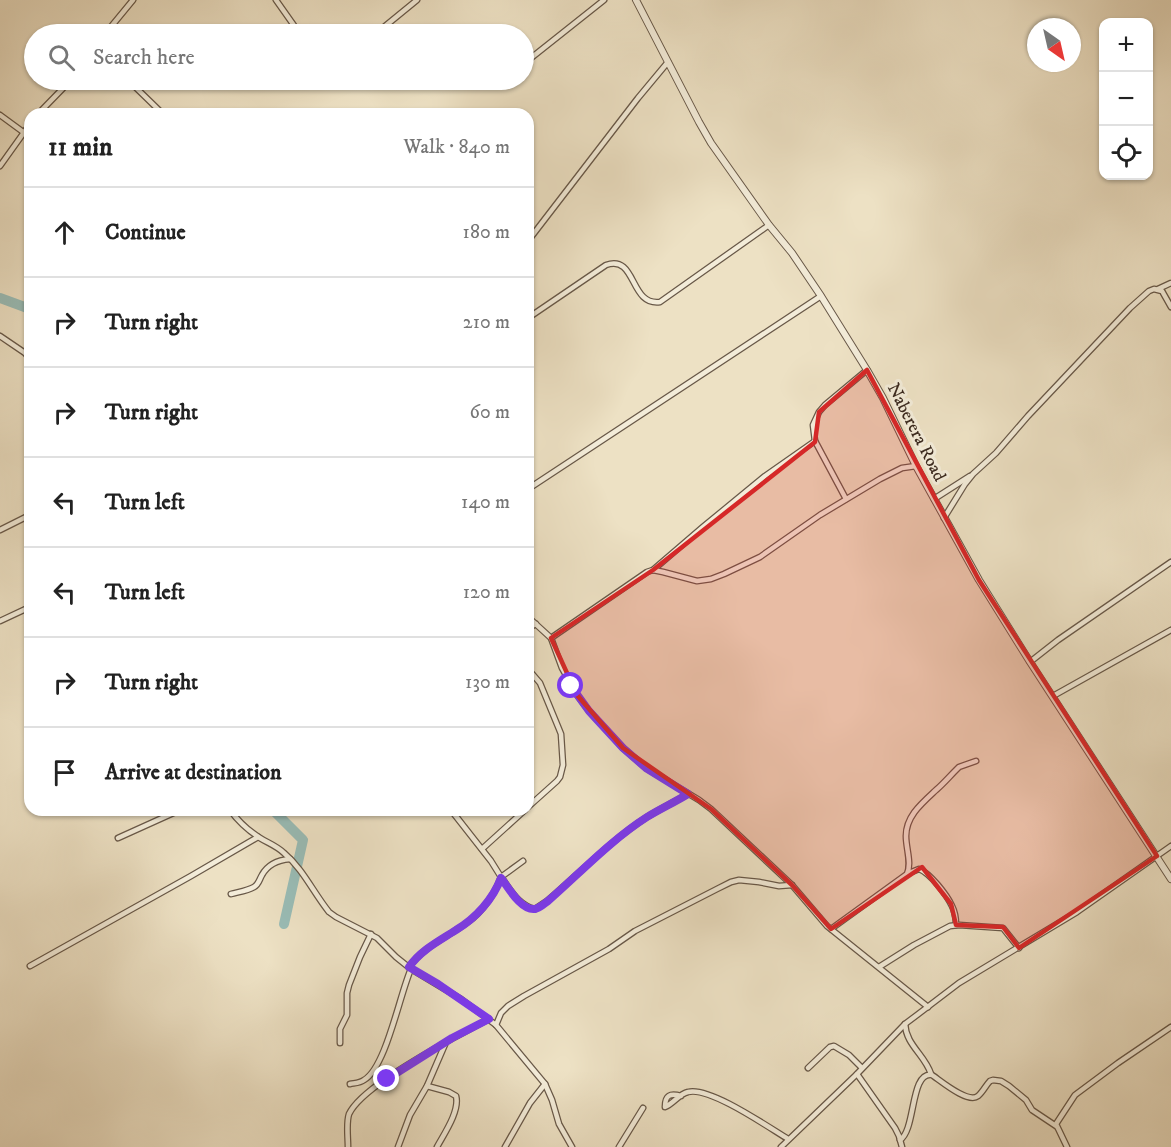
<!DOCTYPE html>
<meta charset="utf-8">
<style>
:root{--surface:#fff;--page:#f6f6f6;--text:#222;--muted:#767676;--line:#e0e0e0}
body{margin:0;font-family:"IM FELL DW Pica",serif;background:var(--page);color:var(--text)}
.controls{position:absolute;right:18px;top:18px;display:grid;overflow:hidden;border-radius:12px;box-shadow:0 2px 4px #0004}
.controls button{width:54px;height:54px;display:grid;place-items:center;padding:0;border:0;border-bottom:2px solid var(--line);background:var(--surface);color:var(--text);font:30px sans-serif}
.compass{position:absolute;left:1027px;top:18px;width:54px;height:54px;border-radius:50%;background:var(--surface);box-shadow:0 2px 4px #0004;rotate:146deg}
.stop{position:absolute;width:18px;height:18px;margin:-14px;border:4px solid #7c3aed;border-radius:50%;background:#fff}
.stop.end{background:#7c3aed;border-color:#fff;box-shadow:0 2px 6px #0008}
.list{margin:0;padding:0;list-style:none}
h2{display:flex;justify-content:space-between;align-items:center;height:78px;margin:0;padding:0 24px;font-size:26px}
h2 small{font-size:20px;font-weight:400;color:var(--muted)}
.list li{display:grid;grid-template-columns:39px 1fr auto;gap:18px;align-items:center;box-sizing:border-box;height:90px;padding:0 24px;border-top:2px solid var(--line)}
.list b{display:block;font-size:22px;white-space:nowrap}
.list em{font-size:20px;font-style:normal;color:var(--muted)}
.icon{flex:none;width:33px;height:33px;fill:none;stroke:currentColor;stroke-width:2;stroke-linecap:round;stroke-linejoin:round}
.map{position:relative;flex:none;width:1171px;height:1147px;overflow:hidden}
.search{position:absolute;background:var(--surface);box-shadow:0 2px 4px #0004;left:24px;top:24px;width:510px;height:66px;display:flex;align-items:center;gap:15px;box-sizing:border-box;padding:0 21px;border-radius:33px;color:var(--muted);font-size:22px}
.panel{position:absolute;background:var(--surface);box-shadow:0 2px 4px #0004;left:24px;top:108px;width:510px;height:708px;border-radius:18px}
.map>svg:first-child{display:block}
</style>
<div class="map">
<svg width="1171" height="1147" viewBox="0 0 1171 1147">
<rect width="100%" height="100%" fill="#ede1c4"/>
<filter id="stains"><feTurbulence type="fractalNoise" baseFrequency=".00333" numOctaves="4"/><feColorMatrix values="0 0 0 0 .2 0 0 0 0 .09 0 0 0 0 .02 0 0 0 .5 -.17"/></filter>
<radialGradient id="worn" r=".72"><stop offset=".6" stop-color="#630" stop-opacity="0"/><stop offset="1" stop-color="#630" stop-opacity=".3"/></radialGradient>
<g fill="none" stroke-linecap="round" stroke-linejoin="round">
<g stroke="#99bdb7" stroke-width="10">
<path d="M 0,298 L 30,309"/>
<path d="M 273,810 L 303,840 L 284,924"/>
</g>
<defs>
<g id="minor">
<path d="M 276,0 L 300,34"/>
<path d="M 105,34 L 133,0"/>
<path d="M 372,34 L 384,27 L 417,0"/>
<path d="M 531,58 L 604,0"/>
<path d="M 128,80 L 163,114"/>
<path d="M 38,114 L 71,80"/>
<path d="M 0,115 L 30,137"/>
<path d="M 0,166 L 30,124"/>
<path d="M 528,241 L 638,98 L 668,62"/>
<path d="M 1158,289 L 1171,283"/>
<path d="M 528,318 L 606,265 C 637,254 629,306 660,302 L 769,225"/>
<path d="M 0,336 L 25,353 L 30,359"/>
<path d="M 528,489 L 821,296"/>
<path d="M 846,499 L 815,441 L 813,425 L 819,412 L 825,405 L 867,370"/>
<path d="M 934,499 L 970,476"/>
<path d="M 944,518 L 965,484 L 973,474 L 996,453 L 1028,416 L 1130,308 L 1149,291 L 1154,289 L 1162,291 L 1171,307"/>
<path d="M 0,530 L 30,515"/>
<path d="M 653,570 L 703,527 L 765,476 L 815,441"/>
<path d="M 528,617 L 551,638 L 562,668 L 577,695 L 589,711 L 623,748 L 646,768 L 699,800 L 711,809 L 792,885 L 827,926 L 928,1007"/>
<path d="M 0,621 L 30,607"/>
<path d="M 528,628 L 536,624"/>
<path d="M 551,638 L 647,572 L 653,570 L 663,572 L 697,581 L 711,579 L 724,574 L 760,557 L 820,515 L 880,479 L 902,468 L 916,466"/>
<path d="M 1030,662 L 1058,640 L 1171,562"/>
<path d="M 528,669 L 540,683 L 559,729 L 561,734 L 563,765 L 560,777 L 557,781 L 528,807"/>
<path d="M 1053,696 L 1171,630"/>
<path d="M 230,810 C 238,821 249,831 260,838 C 268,843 277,846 284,853 C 303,869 313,892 329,912 L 336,917 L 377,938 L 396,957 L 411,969 L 461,999 L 496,1025 L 545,1084 L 552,1100 L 559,1124 L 572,1147"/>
<path d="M 118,838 L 180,810"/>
<path d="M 482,849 L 525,810"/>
<path d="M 523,861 L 501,877 C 511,890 518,905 535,909 L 547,901 C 580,873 611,840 647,817 C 660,809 674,802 688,794"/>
<path d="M 909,873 L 919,869 C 930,873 947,895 952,906 C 955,912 956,919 956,925"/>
<path d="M 231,894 C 238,892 247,891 254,887 C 259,884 259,880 262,875 C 268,864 278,860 290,859"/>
<path d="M 831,929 L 907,874 C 912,863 906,849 906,836 C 906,816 922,803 936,790 C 943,784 949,777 956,770 L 959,767 L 976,761"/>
<path d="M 30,966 L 191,876 L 258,837"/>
<path d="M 409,967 C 424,946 448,937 468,922 C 482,912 495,894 501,877 L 491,861 L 451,810"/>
<path d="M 879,967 L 914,945 L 950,926 L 959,925 L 1003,928 L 1019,948"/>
<path d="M 905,1024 C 906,1045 925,1055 931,1074"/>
<path d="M 496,1025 L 501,1013 L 508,1006 L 524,996 L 609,949 L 635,931 L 717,889 L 731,882 L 739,880 L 759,882 L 779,886 L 792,885"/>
<path d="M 340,1043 L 340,1029 L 347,1015 L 347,993 L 349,985 L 360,957 L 371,934"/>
<path d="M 808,1068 L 830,1047 L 834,1046 L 849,1055 L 862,1068"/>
<path d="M 857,1074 L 895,1128 L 899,1136 L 902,1147"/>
<path d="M 350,1084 C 355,1083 360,1083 364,1080 C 386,1068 400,993 411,969"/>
<path d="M 427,1086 L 449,1092 L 456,1096 C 460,1111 444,1134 437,1147"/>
<path d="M 681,1096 C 670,1093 665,1095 665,1107 C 673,1104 679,1094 688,1092 C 709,1086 768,1127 788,1139"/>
<path d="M 900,1140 C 916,1130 910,1071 932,1075 C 941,1081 968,1104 978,1096 C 983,1092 986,1085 990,1081 L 993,1080 L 1001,1081 L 1009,1086 L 1026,1100 L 1032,1110 L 1056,1126"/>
<path d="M 348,1147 C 348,1137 346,1123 349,1114 C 360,1090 422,1056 446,1042"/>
<path d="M 398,1147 L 410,1115 L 427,1086 L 446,1042 L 489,1019"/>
<path d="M 505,1147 L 530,1103 L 545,1084"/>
<path d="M 619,1147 L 643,1108"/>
<path d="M 781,1147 L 857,1074 L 905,1024 L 917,1015 L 959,983 L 1077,912 L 1171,846"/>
<path d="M 1067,1147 L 1056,1124 L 1075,1095 L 1118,1063 L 1171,1027"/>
</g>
<path id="tertiary" d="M 636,0 L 699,122 L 711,143 L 769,225 L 792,253 L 821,296 L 867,370 L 883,398 L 916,466 L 979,580 L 1030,662 L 1171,879"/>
</defs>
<use href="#minor" stroke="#685848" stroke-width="7"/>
<use href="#tertiary" stroke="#685848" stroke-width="8"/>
<use href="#minor" stroke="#f3ecd9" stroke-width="4.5"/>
<use href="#tertiary" stroke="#f3ecd9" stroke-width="6"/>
</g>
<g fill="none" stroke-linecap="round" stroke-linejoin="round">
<path stroke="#7c3aed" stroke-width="8" d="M 387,1079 L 452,1038 L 489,1019 L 438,984 L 409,967 C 421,950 439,941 456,930 C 476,918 493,899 501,878 C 508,887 521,911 535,909 C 540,908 544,904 548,901 C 580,873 611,840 647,817 C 660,809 675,802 688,794 L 646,768 L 623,748 L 589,711 L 571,686"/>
</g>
<path fill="#d62828" fill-opacity="0.2" stroke="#d62828" stroke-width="4.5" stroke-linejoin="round" d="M 867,370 L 979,580 L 1157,856 L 1019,948 L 1003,927 L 956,925 L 951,904 L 922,867 L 831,929 L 792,885 L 711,809 L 623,748 L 577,695 L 551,638 L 653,570 L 815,442 L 819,412 Z"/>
<g text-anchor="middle" stroke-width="6" stroke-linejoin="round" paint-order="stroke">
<g font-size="18" fill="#3b2a1f" stroke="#f3ecd9">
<text transform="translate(917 432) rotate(63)" y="6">Naberera Road</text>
</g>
</g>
<rect width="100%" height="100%" filter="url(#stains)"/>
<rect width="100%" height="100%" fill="url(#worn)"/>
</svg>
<div class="controls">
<button>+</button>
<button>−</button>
<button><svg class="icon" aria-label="locate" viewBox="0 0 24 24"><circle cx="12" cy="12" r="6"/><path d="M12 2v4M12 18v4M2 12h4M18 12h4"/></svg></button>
</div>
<svg class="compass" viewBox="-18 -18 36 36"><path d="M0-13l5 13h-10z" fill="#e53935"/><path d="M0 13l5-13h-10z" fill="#767676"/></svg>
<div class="stop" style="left:571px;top:686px"></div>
<div class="stop end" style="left:387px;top:1079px"></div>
<div class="search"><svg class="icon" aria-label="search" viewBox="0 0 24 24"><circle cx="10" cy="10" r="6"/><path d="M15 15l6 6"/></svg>Search here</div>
<section class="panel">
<h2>11 min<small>Walk · 840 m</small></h2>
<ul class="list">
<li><svg class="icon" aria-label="ahead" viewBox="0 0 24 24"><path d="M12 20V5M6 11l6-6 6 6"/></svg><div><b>Continue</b></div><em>180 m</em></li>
<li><svg class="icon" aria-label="right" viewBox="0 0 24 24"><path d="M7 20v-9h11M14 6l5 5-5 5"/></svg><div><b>Turn right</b></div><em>210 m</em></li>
<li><svg class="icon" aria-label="right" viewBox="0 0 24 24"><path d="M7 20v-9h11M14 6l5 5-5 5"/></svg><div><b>Turn right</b></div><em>60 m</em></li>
<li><svg class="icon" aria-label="left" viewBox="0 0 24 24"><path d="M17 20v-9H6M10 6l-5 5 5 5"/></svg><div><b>Turn left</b></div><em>140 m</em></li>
<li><svg class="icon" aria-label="left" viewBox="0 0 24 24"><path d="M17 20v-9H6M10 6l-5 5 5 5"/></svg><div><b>Turn left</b></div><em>120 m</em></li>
<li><svg class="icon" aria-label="right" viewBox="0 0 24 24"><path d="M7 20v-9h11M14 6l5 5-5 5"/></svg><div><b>Turn right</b></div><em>130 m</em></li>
<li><svg class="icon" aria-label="arrive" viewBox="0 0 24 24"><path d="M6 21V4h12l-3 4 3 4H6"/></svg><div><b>Arrive at destination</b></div></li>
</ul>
</section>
</div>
